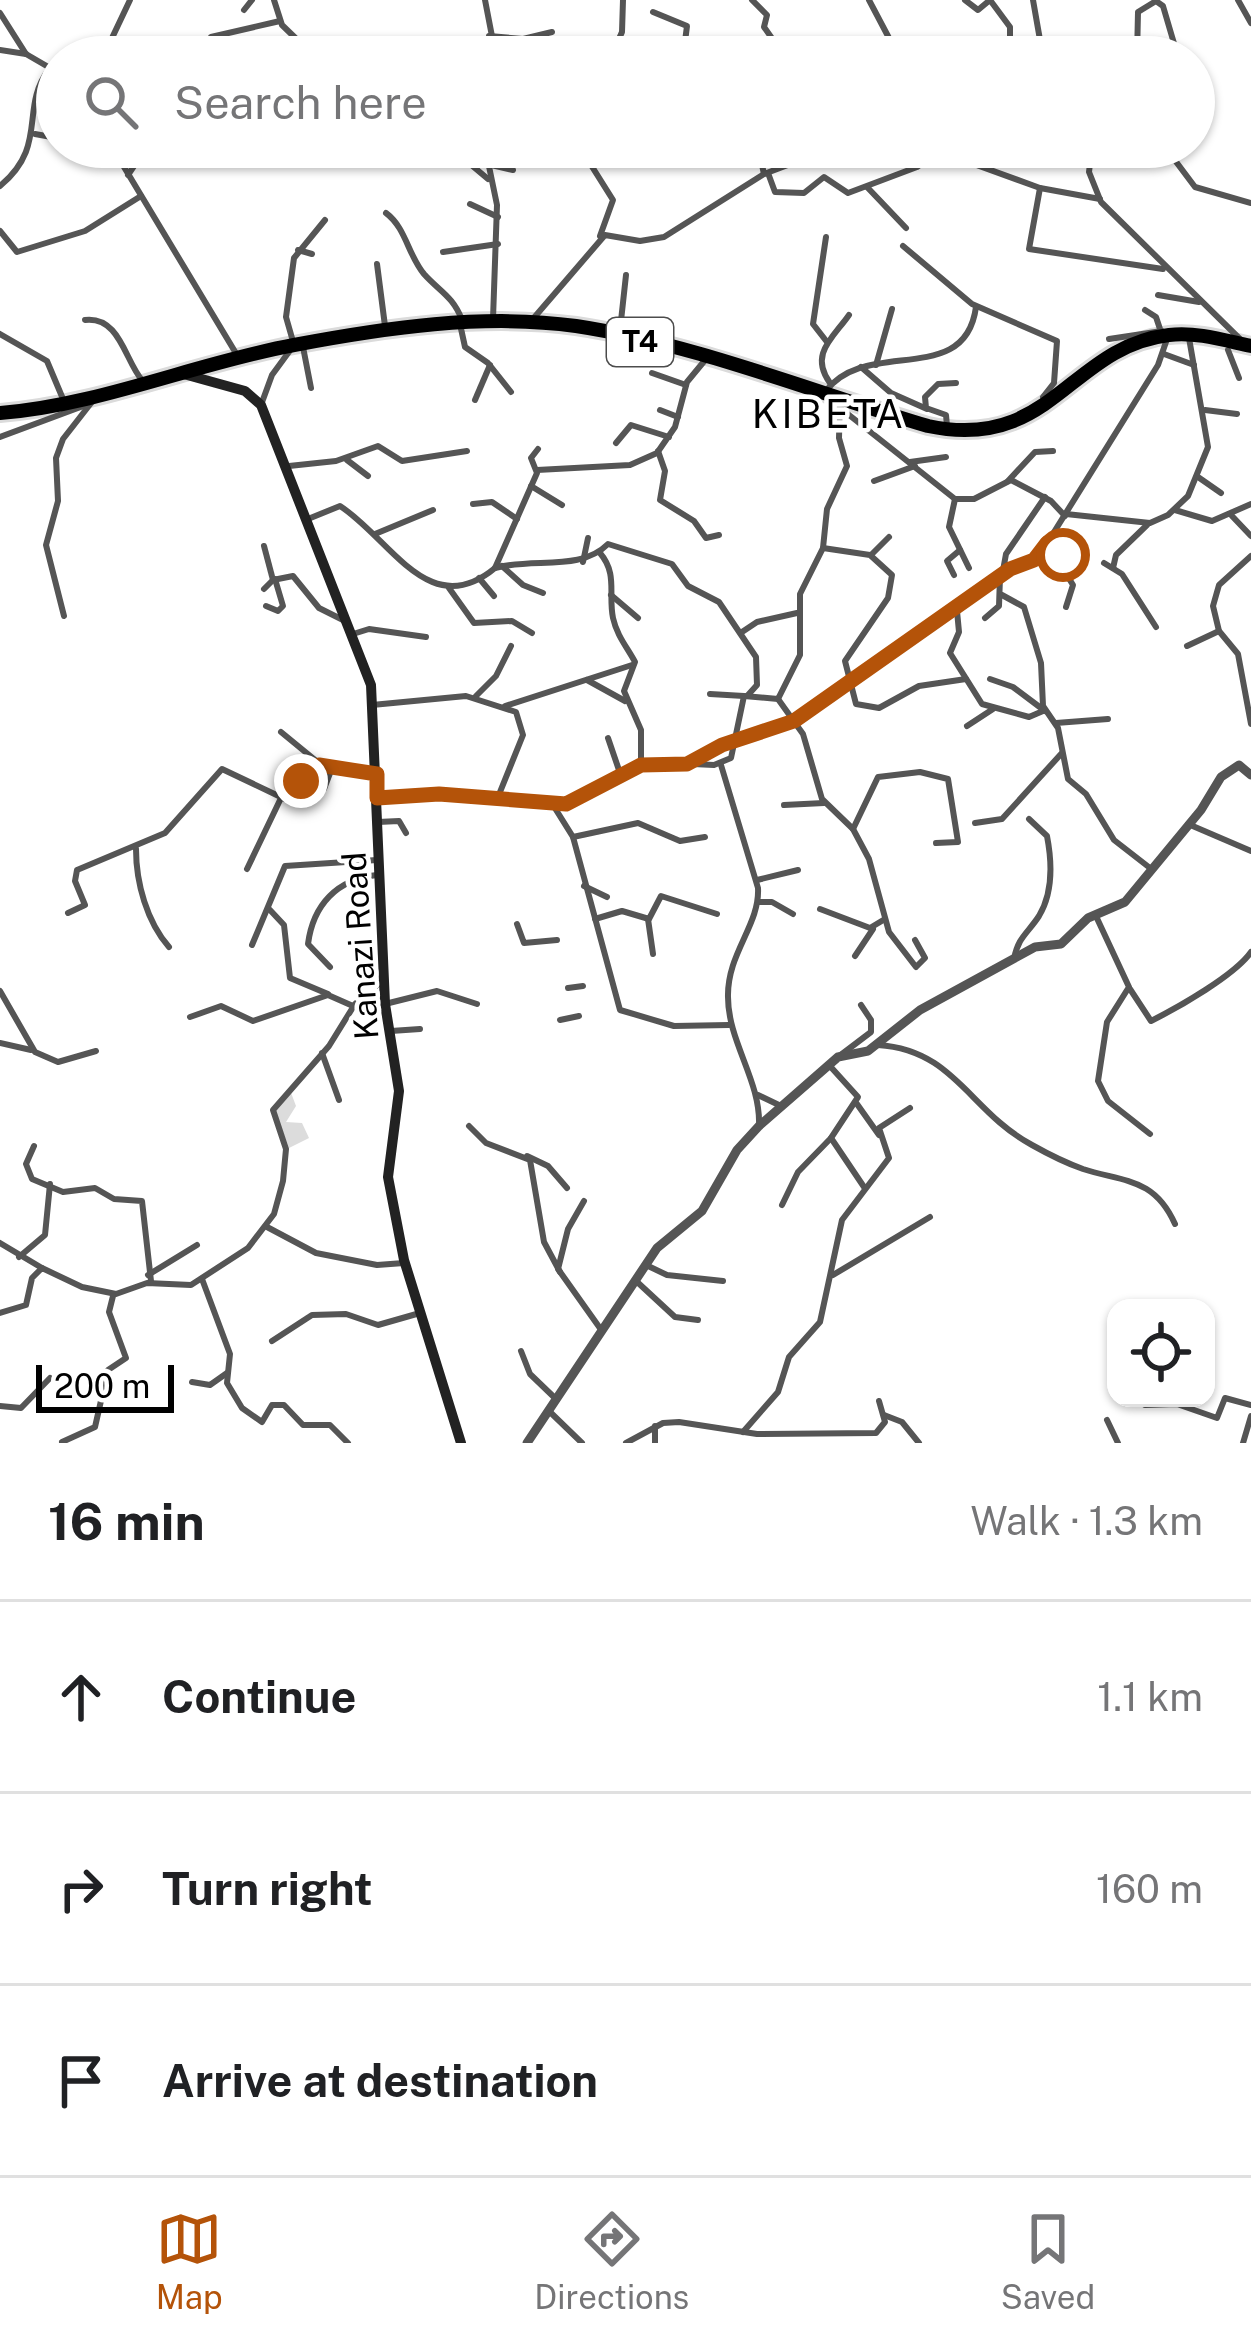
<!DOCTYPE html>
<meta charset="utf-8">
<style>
:root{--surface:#fff;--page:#f6f6f6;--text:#202124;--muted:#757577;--line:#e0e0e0;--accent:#b45309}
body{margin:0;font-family:"Public Sans",sans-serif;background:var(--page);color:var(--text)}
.controls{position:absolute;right:36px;bottom:36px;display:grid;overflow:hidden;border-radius:24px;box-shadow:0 3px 9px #0004}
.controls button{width:108px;height:108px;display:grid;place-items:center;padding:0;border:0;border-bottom:3px solid var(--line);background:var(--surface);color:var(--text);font:60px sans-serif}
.scale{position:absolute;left:36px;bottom:30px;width:138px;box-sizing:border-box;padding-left:12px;border:6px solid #000;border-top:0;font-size:33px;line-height:42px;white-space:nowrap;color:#000;-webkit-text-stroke:9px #fff;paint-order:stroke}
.stop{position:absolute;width:36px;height:36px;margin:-27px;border:9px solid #b45309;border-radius:50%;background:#fff}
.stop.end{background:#b45309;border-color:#fff;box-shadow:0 3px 12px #0008}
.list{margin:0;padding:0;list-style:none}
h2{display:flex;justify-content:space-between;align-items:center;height:156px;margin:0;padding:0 48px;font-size:51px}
h2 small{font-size:39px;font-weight:400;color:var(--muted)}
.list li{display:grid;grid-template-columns:78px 1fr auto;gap:36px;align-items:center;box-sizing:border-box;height:192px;padding:0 48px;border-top:3px solid var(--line)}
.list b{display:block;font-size:45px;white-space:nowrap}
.list em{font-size:39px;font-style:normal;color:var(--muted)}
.icon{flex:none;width:66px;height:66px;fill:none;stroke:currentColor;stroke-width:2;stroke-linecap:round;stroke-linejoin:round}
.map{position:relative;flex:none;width:1251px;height:1443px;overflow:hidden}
.search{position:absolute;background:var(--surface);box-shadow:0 3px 9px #0004;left:36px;right:36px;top:36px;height:132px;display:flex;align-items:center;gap:30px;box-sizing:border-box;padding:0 42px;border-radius:66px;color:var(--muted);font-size:45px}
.sheet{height:732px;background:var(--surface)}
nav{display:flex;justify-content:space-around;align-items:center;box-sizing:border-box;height:168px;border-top:3px solid var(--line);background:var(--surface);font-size:33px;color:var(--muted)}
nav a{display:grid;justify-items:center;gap:6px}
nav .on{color:var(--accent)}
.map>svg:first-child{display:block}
</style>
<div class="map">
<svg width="1251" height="1443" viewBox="0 0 1251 1443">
<rect width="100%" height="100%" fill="#fff"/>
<path fill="#dcdcdc" d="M 290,1090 L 296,1106 L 286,1122 L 302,1123 L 309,1138 L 289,1148 L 275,1110 Z"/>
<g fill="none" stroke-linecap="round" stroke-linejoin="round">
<defs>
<path id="trunk" d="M 0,413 C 100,405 196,363 294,345 C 384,328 484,313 576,326 C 695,344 813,392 928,426 C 1052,452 1069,347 1169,335 C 1198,332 1223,340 1251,346"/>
</defs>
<use href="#trunk" stroke="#dbdbdb" stroke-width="20"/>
<g stroke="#555" stroke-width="6">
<path d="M 274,0 L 282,25 L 315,57"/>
<path d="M 485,0 L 496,57"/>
<path d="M 752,0 L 767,15 L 764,27 L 785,57"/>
<path d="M 869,0 L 899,57"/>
<path d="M 965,0 L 978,10 L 990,0 L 1010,27 L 1010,45 L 1017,57"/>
<path d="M 1033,0 L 1043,57"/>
<path d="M 1238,0 L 1251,23"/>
<path d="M 244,10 L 252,0"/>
<path d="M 653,12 L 687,26 L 683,57"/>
<path d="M 0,13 L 26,54 L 57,72"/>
<path d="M 489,36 L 523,39 L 552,32"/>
<path d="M 211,37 L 280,21"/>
<path d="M 0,50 L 26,54"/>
<path d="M 103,57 L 130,0"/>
<path d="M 364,57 L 365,47"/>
<path d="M 611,57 L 622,32 L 623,0"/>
<path d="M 876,57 L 895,47"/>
<path d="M 978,57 L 981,57"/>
<path d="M 1137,57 L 1138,12 L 1156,1 L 1163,6 L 1178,57"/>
<path d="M 35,134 L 57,138"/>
<path d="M 112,147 L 237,355"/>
<path d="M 450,147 L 488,179"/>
<path d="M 485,147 L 497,205 L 493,319"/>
<path d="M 758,147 L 764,174"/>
<path d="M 927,147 L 1040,188 L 1100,199"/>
<path d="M 1092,147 L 1089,172 L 1101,202 L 1241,340"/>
<path d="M 1165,147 L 1195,187 L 1251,203"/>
<path d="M 487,164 L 513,170"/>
<path d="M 591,165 L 613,200 L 600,236"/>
<path d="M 768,173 L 775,192 L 804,193 L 824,177 L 848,193 L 917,167 L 935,154"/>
<path d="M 128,175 L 138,160 L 168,147"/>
<path d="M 0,186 C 49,145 19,109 49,69"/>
<path d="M 867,187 L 906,228"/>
<path d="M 1040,188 L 1029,249 L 1163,269"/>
<path d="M 470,204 L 498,217"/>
<path d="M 386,213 C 406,228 408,255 424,274 C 439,291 453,296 462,320"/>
<path d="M 0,231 L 17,252 L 85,231 L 141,196"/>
<path d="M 826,237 L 813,324 L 827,342"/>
<path d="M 903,246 L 972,304 L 1057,341 L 1054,383 L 1043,397"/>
<path d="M 298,250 L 312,254"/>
<path d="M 443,252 L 498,244"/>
<path d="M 377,264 L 385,326"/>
<path d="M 1158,295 L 1199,302"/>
<path d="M 1145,310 L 1156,317 L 1162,335"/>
<path d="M 85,320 C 120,316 125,361 142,380"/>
<path d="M 532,320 L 605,235 L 640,241 L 664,237 L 764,174 L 801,160 L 812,147"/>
<path d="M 460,324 L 465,347 L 488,363 L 511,392"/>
<path d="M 620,330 L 626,275"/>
<path d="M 0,334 L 47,361 L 63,399"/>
<path d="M 1109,339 L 1162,331"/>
<path d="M 303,347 L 311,388"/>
<path d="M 1228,350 L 1239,378"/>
<path d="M 1164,354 L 1194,365"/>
<path d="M 876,365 L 892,309"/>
<path d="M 861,367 L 891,393 L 927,409"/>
<path d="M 652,373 L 686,385"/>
<path d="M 830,383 C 809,354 833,338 849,315"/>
<path d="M 825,392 C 866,336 965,389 976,307"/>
<path d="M 475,400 L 490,365"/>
<path d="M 261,405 L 272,375 L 294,345 L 286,317 L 294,258 L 325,220"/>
<path d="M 839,407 L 955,499 L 974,499 L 1011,480 L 1051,501 L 1065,516"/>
<path d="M 660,410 L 678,417"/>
<path d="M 1205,410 L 1237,414"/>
<path d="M 947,426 L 946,415 L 926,408 L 925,397 L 938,384 L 956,383"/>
<path d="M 0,437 L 86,405"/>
<path d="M 616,443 L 631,425 L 669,437"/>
<path d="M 658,451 L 665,471 L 660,500 L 694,521 L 706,538 L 719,535"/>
<path d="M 347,460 L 368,476"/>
<path d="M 910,462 L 946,457"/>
<path d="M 289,466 L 336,461 L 378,446 L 402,461 L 467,451"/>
<path d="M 537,470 L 630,465 L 657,453 L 675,427 L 687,382 L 706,359"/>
<path d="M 1198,477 L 1221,493"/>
<path d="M 874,481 L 915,466"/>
<path d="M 1008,481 L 1035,452 L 1053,451"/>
<path d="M 531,486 L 562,505"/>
<path d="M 955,499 L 949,527 L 969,568"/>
<path d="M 473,504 L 492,502 L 517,519"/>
<path d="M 1175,510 L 1212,521 L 1251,504"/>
<path d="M 1066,514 L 1150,523 L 1168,515 L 1188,496 L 1208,447 L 1189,338"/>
<path d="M 1232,516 L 1251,536"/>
<path d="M 308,519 L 340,506 C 390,538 429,623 495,568 L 537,473 L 531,458 L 538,449"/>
<path d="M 375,534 L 433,510"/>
<path d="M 1047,543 L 1073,585 L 1066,607"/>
<path d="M 264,546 L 273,580"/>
<path d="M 823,548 L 870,555 L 892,575 L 888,598 L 845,661 L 856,704 L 879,708 L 919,686 L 966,679"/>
<path d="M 600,553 C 618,574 608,594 613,618 C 617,636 627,647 635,662 L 624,691 L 641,730 L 641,765"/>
<path d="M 871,555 L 889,537"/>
<path d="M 1057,556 L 1074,549"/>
<path d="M 1251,556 L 1219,585 L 1213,606 L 1219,631 L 1238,654 L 1251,724"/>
<path d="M 583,562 L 588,538"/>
<path d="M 1104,563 L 1122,574 L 1156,627"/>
<path d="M 502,566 L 523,585 L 543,593"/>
<path d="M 495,568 C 534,557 580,572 608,544 L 672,564 L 688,586 L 719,602 L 756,657 L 757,685 L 748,695"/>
<path d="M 1113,568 L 1116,555 L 1147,525"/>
<path d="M 954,575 L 947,561 L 960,550"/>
<path d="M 1002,576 L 1006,554 L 1045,497"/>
<path d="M 479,578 L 494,596"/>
<path d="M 449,588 L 474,623 L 512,621 L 532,633"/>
<path d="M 264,589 L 273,580 L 293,576 L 319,608 L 345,621"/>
<path d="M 611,595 L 638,618"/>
<path d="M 1002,595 L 1024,607 L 1041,663 L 1043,706 L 1058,728 L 1068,779 L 1086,794 L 1114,840 L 1150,868"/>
<path d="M 266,606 L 278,611 L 283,606 L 275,579"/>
<path d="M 957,611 L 959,632 L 950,653 L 982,704 L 1029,717 L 1043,711"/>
<path d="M 64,616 L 46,545 L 58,501 L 56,458 L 63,439 L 95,398"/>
<path d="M 985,618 L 999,606 L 1000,577"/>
<path d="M 742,632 L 757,622 L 797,613"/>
<path d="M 353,634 L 369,629 L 426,637"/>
<path d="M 1187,646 L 1219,631"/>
<path d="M 990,679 L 1013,687 L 1045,711"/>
<path d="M 587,680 L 625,701"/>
<path d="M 710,694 L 744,696"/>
<path d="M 476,696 L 496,676 L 511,646"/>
<path d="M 778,699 L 803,734 L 822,799 L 853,829 L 869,859 L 889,932 L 916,967 L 925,958 L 915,940"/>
<path d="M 372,705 L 466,696 L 516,712 L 523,735 L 498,797"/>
<path d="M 505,706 L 632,665"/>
<path d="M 794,721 L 1009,569 L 1041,553 L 1158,365 L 1167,339"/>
<path d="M 1056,723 L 1108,719"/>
<path d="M 967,726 L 993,709"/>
<path d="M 281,732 L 320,764"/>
<path d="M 608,738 L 621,776"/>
<path d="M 691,762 L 792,718"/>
<path d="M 721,765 L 758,888 C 760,925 727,953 728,997 C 728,1042 761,1081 759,1126"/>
<path d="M 287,798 L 324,789 L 332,768"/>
<path d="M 377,798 L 439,794 L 566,804 L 651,762 L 714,765 L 731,758 L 744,696 L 778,699 L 800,655 L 800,594 L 823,548 L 827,509 L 847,466 L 839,438 L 840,400"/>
<path d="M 553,805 L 573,837 L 620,1010 L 674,1026 L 729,1025"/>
<path d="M 784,805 L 824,803"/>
<path d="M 378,822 L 399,821 L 406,833"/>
<path d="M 975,823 L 1002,819 L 1061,754"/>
<path d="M 1188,824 L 1251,851"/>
<path d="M 853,829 L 878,777 L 920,772 L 948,779 L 958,842 L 936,843"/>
<path d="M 573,837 L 638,823 L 680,841 L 705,837"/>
<path d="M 136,849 C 136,883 147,922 169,947"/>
<path d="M 247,869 L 281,798"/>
<path d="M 757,880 L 798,870"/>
<path d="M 584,886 L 607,897"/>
<path d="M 759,902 L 772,902 L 793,914"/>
<path d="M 820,909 L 870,928 L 885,919"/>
<path d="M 270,910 L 284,925 L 290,978 L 328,994"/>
<path d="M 68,913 L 85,905 L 75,881 L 77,870 L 165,833 L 222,769 L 285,799 L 316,766 L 374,774"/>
<path d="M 1095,914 L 1129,987 L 1107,1022 L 1098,1081 L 1108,1101 L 1150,1134"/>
<path d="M 595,919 L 622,911 L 649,919 L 661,896 L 717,914"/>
<path d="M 648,919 L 653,954"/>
<path d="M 517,924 L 524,943 L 557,940"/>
<path d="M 252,945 L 285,866 L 377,860"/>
<path d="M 855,956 L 873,929"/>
<path d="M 1014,959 C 1018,937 1028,933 1039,916 C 1053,893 1052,862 1047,836 L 1029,819"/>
<path d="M 330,967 L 308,944 C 313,905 337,879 377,875"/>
<path d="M 568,988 L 583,986"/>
<path d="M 1130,989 L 1151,1021 C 1179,1007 1235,975 1251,952"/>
<path d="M 0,991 L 35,1052 L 58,1062 L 96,1051"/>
<path d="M 385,1004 L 437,991 L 477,1004"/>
<path d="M 190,1017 L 221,1006 L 253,1021 L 328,995 L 353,1006"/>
<path d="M 560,1020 L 579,1016"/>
<path d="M 391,1031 L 420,1029"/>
<path d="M 0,1043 L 31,1050"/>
<path d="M 878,1045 C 955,1050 969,1111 1032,1145 C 1048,1154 1066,1163 1083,1169 C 1123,1182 1154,1177 1175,1224"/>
<path d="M 322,1053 L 339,1100"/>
<path d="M 838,1057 L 871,1032 L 871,1020 L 861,1005"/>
<path d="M 829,1065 L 858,1097 L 831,1138 L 864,1187"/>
<path d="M 758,1095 L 781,1106"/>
<path d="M 857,1104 L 879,1135"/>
<path d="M 469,1126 L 486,1143 L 530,1160 L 544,1242 L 560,1272"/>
<path d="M 34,1146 L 26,1164 L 32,1179 L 63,1192 L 95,1188 L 114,1199 L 142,1201 L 151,1281"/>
<path d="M 527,1156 L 548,1166 L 567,1188"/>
<path d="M 584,1201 L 568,1229 L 558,1269 L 602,1331"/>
<path d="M 782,1205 L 798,1172 L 831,1138"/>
<path d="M 267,1227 L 316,1253 L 377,1265 L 404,1263"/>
<path d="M 0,1243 L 42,1268"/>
<path d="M 19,1257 L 45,1235 L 50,1184"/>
<path d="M 646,1265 L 667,1275 L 723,1281"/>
<path d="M 148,1275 L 197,1245"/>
<path d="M 833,1275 L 930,1217"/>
<path d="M 202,1279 L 230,1354 L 227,1383 L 242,1408 L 262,1422 L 272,1405 L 284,1405 L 303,1425 L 330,1425 L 348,1443"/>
<path d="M 635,1280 L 675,1317 L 698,1320"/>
<path d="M 0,1313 L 26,1305 L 32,1278 L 42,1268 L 82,1287 L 116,1294 L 147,1283 L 191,1285 L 248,1248 L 274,1214 L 283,1181 L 286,1149 L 273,1110 L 329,1046 L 355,1004 L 383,980"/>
<path d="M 272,1341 L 312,1315 L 346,1314 L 378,1325 L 420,1313"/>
<path d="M 521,1351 L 530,1374 L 557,1400"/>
<path d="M 192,1382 L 210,1385 L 227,1373"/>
<path d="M 1145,1405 L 1177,1404 L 1217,1418 L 1225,1398 L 1251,1405"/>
<path d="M 0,1406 L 21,1408 L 50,1378"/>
<path d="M 550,1412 L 582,1443"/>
<path d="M 884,1415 L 902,1422 L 919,1443"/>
<path d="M 1107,1420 L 1118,1443"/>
<path d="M 655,1426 L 655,1443"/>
<path d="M 743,1432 L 778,1392 L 789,1357 L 820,1322 L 842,1220 L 889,1158 L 879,1128 L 910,1108"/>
<path d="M 62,1442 L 95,1427 L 108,1370 L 126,1358 L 109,1312 L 113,1296"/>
<path d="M 626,1443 L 663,1423 L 679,1422 L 757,1434 L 876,1433 L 885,1422 L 879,1401"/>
<path d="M 1243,1443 L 1251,1416"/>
</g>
<path stroke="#555" stroke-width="9" d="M 527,1443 L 657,1248 L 702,1211 L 737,1150 L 759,1126 L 838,1057 L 868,1051 L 920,1010 L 1035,947 L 1061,944 L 1088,918 L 1125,902 L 1201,810 L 1221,777 L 1239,765 L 1251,775"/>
<path stroke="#222" stroke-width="10" d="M 180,373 L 245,391 L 261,405 L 371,685 L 385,1004 L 399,1091 L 388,1177 L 404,1260 L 461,1443"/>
<use href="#trunk" stroke="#000" stroke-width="14"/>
</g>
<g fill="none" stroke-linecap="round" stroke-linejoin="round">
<path stroke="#b45309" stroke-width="15" d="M 301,781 L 319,765 L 377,774 L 377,798 L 439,794 L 566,804 L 641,765 L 687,764 L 722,745 L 794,721 L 1010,569 L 1034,560 L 1047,543 L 1057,556 L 1063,555"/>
</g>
<g text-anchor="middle" stroke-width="9" stroke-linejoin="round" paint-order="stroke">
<rect fill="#fff" stroke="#4c4c4c" stroke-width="3" x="607" y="318" width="66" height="48" rx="9"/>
<g font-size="30" font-weight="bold" fill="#000">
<text x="640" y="352">T4</text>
</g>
<g font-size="33" fill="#000" stroke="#fff">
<text transform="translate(360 946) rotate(-94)" y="12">Kanazi Road</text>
</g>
<g font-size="39" letter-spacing="3" fill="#000" stroke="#fff">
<text x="829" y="428">KIBETA</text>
</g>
</g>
</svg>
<div class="controls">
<button><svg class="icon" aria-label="locate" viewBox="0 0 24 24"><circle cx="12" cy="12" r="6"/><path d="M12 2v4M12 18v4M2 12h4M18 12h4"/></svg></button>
</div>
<div class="scale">200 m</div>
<div class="stop" style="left:1063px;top:555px"></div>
<div class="stop end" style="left:301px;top:781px"></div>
<div class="search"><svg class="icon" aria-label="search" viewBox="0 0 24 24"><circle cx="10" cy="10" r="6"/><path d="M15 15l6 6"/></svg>Search here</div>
</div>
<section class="sheet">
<h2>16 min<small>Walk · 1.3 km</small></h2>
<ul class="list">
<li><svg class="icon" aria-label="ahead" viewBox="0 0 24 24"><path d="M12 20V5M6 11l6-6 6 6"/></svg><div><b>Continue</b></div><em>1.1 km</em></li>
<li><svg class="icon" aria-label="right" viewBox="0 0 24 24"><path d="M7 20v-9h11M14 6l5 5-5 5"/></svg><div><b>Turn right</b></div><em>160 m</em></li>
<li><svg class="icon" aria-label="arrive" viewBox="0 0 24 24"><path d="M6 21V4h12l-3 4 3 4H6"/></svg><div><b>Arrive at destination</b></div></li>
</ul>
</section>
<nav>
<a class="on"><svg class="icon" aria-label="map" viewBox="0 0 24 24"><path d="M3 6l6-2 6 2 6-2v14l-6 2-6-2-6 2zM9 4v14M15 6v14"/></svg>Map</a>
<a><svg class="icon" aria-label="directions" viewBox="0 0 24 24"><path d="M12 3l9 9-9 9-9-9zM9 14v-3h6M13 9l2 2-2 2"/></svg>Directions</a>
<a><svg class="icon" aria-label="saved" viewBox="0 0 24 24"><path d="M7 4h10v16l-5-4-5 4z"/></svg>Saved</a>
</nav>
